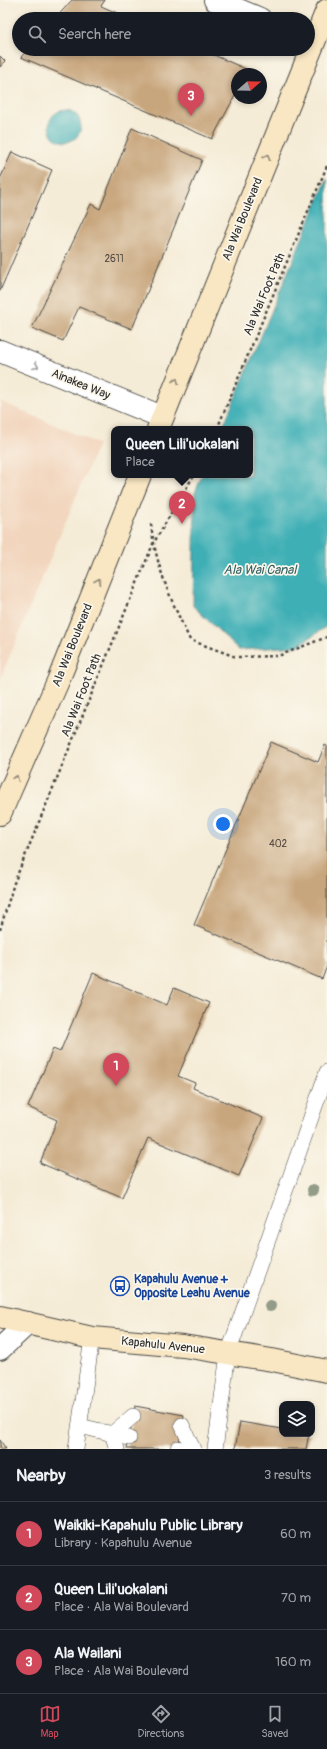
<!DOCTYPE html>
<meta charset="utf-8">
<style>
:root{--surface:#171b24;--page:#20242c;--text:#f1f3f6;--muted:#9ea1a6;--line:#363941;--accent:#d1495b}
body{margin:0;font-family:Pangolin,sans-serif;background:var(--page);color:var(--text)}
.controls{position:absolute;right:12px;bottom:12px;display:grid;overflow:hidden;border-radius:8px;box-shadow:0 2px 6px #0003}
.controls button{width:36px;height:36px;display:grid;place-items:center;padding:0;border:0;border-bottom:1px solid var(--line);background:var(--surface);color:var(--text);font:20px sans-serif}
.compass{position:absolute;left:231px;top:68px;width:36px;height:36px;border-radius:50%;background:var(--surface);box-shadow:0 2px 6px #0003;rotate:70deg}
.you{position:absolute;left:223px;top:824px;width:14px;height:14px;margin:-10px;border:3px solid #fff;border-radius:50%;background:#1a73e8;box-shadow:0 0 0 6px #1a73e833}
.badge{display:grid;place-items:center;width:26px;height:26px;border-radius:50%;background:var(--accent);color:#fff;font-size:13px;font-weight:700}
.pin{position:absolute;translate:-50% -33px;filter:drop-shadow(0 1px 2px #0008)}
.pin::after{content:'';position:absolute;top:21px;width:14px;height:12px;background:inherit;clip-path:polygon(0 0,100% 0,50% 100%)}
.popup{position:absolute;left:111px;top:426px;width:142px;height:52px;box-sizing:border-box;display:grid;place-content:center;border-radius:8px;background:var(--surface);filter:drop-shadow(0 1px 3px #0005);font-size:13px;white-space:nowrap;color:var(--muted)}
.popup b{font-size:15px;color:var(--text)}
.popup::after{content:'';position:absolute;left:50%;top:100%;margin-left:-8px;border:8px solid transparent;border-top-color:var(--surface)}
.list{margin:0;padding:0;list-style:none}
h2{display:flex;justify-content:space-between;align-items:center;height:52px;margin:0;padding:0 16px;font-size:17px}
h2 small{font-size:13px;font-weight:400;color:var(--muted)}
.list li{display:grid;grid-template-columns:26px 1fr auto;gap:12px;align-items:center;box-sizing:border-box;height:64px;padding:0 16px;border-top:1px solid var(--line)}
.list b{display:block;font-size:15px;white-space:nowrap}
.list p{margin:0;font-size:13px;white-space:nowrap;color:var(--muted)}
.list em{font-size:13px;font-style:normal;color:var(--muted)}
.icon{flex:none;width:22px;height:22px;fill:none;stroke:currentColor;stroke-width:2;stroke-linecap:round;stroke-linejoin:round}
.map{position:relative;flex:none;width:327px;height:1449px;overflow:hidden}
.search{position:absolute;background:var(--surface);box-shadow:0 2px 6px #0003;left:12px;right:12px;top:12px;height:44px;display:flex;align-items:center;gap:10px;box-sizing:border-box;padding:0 14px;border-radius:22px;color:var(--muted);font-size:15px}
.sheet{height:244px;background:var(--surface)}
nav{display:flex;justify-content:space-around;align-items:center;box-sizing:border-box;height:56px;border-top:1px solid var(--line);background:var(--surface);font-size:11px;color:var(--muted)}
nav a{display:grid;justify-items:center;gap:2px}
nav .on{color:var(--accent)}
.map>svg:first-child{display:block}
</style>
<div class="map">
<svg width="327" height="1449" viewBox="0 0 327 1449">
<rect width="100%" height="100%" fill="#fbf7ec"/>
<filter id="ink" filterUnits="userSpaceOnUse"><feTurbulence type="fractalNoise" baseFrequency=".025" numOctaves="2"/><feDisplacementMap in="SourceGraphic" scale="8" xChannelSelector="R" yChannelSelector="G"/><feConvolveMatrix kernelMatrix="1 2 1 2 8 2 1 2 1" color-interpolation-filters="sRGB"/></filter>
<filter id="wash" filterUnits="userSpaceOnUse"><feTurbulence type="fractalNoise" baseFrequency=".012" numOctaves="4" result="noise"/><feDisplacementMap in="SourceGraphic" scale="16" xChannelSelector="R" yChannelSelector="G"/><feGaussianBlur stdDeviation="0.9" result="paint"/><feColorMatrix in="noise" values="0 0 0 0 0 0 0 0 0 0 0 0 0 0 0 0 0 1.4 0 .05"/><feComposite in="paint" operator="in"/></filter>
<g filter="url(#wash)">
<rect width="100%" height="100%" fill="#f5ecd7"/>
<path fill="#f2d5bd" d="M 0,401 L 98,444 L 0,679 Z"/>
<g fill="#3eafb5" stroke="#346d70">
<circle cx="65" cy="126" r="16"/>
<path d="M 327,179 L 327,626 L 298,646 L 239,650 L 193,606 L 195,493 L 202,475 L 250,475 L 250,429 L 222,429 Z"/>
</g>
<g id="blocks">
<g fill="#c8a67d">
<path d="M 72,0 L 105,0 L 101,6 L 131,19 L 55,19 Z"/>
<path d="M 28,49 L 200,49 L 248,70 L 246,74 L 237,74 L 237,92 L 212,139 L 21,57 Z"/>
<path d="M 0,56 L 5,61 L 0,67 Z"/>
<path d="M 132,128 L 202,160 L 132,329 L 79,307 L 63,341 L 32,328 L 91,204 L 100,209 Z"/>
<path d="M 12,152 L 52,170 L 0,291 L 0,179 Z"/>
<path d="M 271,742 L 318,762 L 325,745 L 327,746 L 327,966 L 322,979 L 194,925 Z"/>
<path d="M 93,973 L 167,1005 L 174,988 L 209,1003 L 178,1076 L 195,1083 L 193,1088 L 263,1118 L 239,1176 L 148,1138 L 122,1198 L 40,1163 L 57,1120 L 28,1107 L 53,1049 L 60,1052 Z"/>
<path d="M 135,1406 L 184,1415 L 178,1449 L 127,1449 Z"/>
<path d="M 240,1422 L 282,1429 L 282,1434 L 309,1434 L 306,1449 L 235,1449 Z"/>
<path d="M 0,1440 L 6,1449 L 0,1449 Z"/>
</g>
</g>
</g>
<g filter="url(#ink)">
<use href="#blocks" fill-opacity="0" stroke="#494845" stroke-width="1"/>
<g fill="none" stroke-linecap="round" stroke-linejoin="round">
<defs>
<g id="service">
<path d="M 182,1425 L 193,1449"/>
<path d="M 80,1426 L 129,1438"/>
<path d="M 178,1448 L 181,1449"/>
<path d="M 76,1449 L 92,1338"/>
<path d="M 117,1449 L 112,1434 L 133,1416"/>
<path d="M 215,1449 L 228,1354 L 327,1072"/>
</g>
<g id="minor">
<path d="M 215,0 L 260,19"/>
<path d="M 0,351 L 162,417"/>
<path d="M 0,1349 L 28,1323"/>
</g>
<g id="secondary">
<path d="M 158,429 L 327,10"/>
<path d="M 0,814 L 58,681 L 140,475"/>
<path d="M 0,1317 L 92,1338 L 183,1346 L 272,1360 L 327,1371"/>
</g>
</defs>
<use href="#service" stroke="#494845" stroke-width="16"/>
<use href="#minor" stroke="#494845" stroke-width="24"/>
<use href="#secondary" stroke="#494845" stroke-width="24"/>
<g stroke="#494845" stroke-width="2.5" stroke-dasharray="3 3" stroke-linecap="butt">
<path d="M 217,429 L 327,166"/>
<path d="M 151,524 C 156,568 171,600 190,640 L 236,657 L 278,656 L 327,637"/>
<path d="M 0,930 L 14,883 L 153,544 L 194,475"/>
</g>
<use href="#service" stroke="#fff" stroke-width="15"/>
<use href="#minor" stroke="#fff" stroke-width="22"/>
<use href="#secondary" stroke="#f9e7c3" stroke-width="22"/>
</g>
<g fill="#939c88">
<circle cx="313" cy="1190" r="6"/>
<circle cx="270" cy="1306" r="6"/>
</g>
<defs><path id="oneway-chevron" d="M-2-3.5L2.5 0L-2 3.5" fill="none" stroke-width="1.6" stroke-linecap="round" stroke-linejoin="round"/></defs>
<g stroke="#928977">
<use href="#oneway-chevron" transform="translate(267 157) rotate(-68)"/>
<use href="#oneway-chevron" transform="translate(176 381) rotate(-68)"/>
<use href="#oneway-chevron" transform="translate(98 581) rotate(-68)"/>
<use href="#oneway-chevron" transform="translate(16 778) rotate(-66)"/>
</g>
<use stroke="#a0a0a0" href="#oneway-chevron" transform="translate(36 366) rotate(22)"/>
</g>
<defs>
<symbol id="bus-ring" viewBox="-11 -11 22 22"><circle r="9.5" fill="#fbf7ec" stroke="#1a4fb4" stroke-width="1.5"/><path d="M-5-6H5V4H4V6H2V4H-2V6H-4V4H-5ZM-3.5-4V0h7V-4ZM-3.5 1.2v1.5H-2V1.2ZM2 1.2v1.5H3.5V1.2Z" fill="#1a4fb4"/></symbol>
</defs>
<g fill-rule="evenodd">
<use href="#bus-ring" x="109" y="1275" width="22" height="22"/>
</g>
<g text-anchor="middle" stroke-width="3.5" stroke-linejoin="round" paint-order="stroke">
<g font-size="10" fill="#524a40">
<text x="114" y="262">2611</text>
<text x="278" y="847">402</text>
</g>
<g font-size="12" fill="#2b2b2b" stroke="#fbf7ec">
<text transform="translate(242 219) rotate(-68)" y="4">Ala Wai Boulevard</text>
<text transform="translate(264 294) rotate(-67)" y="4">Ala Wai Foot Path</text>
<text transform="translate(81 384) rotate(22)" y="4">Ainakea Way</text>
<text transform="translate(72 645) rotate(-68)" y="4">Ala Wai Boulevard</text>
<text transform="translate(81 695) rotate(-68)" y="4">Ala Wai Foot Path</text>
<text transform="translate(163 1345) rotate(6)" y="4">Kapahulu Avenue</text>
</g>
<g font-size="12" font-weight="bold" fill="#164399" stroke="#fbf7ec" text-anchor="start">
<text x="134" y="1283">Kapahulu Avenue +<tspan x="134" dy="14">Opposite Leahu Avenue</tspan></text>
</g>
<g font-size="13" font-style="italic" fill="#336062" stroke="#fbf7ec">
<text x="260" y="574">Ala Wai Canal</text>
</g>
</g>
</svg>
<div class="controls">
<button><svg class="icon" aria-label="layers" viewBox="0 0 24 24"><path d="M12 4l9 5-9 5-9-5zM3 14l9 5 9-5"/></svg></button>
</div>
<svg class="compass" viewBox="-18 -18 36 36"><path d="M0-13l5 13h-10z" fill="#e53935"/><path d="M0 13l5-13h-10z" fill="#9ea1a6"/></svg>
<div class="you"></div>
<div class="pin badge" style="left:116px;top:1086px">1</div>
<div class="pin badge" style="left:182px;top:524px">2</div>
<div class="popup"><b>Queen Lili'uokalani</b>Place</div>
<div class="pin badge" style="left:191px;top:116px">3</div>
<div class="search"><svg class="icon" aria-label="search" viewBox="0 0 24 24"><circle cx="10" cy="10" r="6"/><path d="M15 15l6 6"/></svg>Search here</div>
</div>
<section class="sheet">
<h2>Nearby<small>3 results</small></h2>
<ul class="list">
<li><span class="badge">1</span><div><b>Waikiki-Kapahulu Public Library</b><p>Library · Kapahulu Avenue</p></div><em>60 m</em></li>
<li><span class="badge">2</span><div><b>Queen Lili'uokalani</b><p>Place · Ala Wai Boulevard</p></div><em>70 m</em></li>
<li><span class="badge">3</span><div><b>Ala Wailani</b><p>Place · Ala Wai Boulevard</p></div><em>160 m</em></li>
</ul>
</section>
<nav>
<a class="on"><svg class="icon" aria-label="map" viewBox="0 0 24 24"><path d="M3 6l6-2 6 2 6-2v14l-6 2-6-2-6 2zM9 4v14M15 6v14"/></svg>Map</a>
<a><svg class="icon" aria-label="directions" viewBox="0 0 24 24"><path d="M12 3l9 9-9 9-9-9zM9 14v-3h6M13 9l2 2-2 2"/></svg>Directions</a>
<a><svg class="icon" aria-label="saved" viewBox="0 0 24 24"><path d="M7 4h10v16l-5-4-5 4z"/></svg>Saved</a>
</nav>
